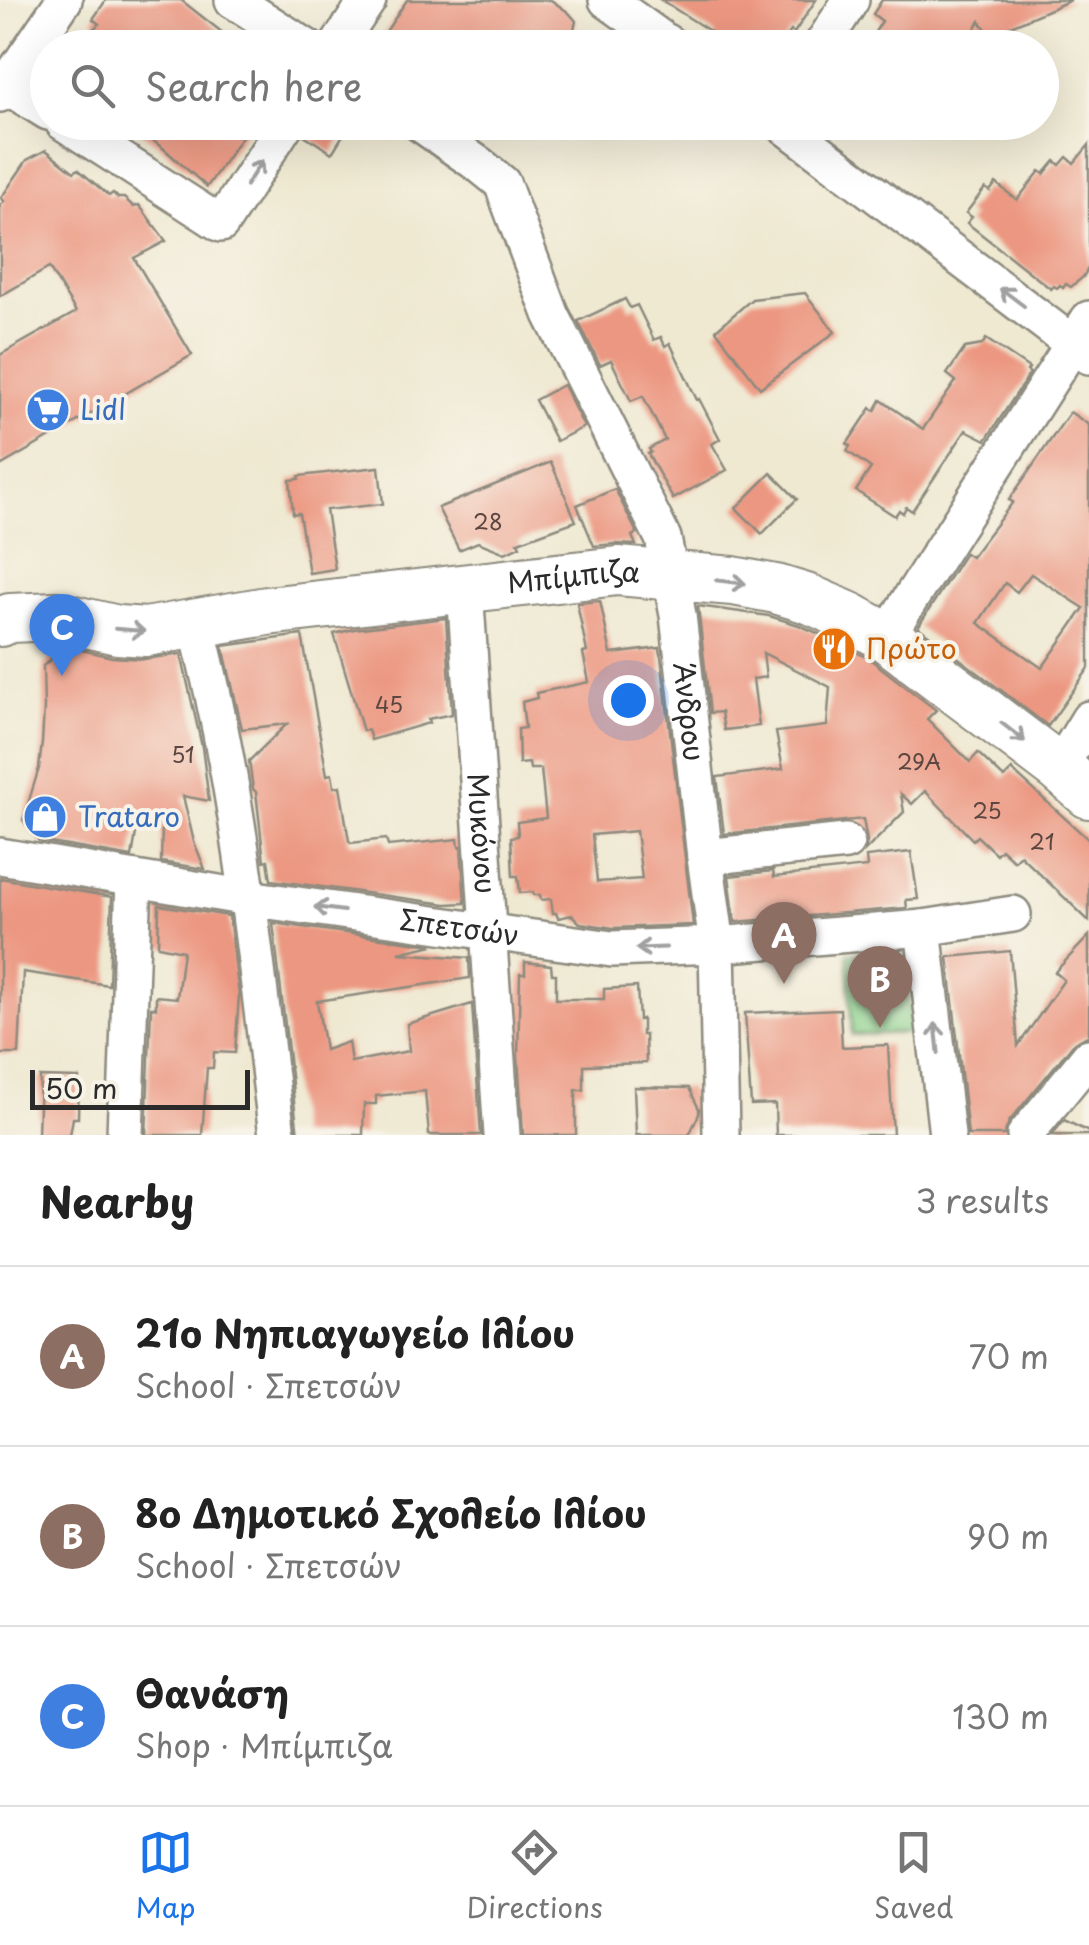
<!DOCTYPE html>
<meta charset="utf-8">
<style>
:root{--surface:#fff;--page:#f2f2f2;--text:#222;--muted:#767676;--line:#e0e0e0;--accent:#1a73e8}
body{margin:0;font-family:"Playpen Sans",sans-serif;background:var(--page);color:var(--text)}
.scale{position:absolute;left:30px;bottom:25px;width:220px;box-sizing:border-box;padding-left:10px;border:5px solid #2b2b2b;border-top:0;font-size:28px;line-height:35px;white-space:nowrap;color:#2b2b2b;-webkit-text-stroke:8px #f7f3e8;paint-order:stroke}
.you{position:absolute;left:628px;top:700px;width:35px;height:35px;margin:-25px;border:8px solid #fff;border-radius:50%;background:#1a73e8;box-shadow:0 0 0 15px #1a73e833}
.badge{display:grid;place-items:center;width:65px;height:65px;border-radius:50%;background:var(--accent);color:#fff;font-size:32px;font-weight:700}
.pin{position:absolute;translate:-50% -82px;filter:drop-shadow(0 2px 5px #0008)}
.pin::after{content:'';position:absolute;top:52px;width:35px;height:30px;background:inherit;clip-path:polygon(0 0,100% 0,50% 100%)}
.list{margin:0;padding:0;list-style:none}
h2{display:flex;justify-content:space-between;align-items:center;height:130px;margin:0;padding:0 40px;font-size:42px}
h2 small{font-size:32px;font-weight:400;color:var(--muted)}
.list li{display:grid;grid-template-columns:65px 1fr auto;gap:30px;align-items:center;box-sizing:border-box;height:180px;padding:0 40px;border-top:2px solid var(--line)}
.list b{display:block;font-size:38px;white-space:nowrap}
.list p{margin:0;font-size:32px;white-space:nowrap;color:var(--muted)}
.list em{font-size:32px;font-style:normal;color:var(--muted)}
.icon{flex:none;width:55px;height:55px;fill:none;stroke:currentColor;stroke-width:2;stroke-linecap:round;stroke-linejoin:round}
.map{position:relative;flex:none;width:1089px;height:1135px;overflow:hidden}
.search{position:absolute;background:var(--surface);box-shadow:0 10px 40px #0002;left:30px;right:30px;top:30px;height:110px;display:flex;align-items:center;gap:25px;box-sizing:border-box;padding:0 35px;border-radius:55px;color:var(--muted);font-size:38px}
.sheet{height:670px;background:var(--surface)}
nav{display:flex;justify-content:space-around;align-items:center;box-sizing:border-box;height:140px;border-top:2px solid var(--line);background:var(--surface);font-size:28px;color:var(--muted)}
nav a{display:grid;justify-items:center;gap:5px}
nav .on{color:var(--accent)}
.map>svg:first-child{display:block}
</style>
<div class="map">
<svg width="1089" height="1135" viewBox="0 0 1089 1135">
<rect width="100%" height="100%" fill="#f7f3e8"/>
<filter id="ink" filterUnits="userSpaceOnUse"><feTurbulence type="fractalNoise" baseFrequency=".01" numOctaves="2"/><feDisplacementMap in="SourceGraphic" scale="20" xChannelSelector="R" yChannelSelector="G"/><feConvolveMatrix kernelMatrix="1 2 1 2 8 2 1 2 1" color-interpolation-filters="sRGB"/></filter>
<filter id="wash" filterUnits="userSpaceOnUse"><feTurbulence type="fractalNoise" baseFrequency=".0048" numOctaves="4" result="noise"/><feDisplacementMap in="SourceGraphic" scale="40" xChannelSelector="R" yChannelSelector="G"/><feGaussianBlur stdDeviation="2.25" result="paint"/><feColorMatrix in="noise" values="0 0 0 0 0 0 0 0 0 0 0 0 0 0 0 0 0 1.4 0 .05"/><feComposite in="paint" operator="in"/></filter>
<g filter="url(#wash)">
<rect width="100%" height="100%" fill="#efe9d2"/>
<path fill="#8cd38d" stroke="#5c7f5c" stroke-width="2.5" d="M 907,951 L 910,1033 L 852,1035 L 848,953 Z"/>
<g id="blocks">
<g fill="#ec9781" fill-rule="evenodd">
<path d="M 106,0 L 181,0 L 242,48 L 147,48 L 134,37 L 125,48 L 106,48 L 93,29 L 99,24 L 93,19 Z"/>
<path d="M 407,0 L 551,0 L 569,13 L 576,21 L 573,33 L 563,48 L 375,48 Z"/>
<path d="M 661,0 L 816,0 L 794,33 L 791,31 L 779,48 L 707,48 L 716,35 Z"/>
<path d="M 882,0 L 1071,0 L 990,35 L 980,21 L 962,48 L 865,48 L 882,21 L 873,14 Z"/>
<path d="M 126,122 L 252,122 L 207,187 L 163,148 Z"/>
<path d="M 308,122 L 351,122 L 332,153 L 304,135 Z"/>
<path d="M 1089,145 L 1089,267 L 1083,277 L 1071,287 L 1066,284 L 1063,288 L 1060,285 L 1057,288 L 1054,286 L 1051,289 L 967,223 L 972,217 L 966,213 L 985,188 L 990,191 L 996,183 L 1017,200 L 1040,171 L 1044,174 L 1055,161 L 1060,165 L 1067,157 L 1074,163 Z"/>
<path d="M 46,150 L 74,172 L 78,169 L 109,196 L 113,193 L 118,198 L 124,198 L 134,207 L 139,205 L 166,241 L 134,258 L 192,355 L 0,466 L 0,355 L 76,312 L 49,268 L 0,296 L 0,206 L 4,201 L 1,198 L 27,160 Z"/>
<path d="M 805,293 L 835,332 L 760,388 L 716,330 L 752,299 Z"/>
<path d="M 625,299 L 630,308 L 637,305 L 654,340 L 661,337 L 665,346 L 670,343 L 697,400 L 699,399 L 720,439 L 712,444 L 727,470 L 673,499 L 648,454 L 651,452 L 649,449 L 665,440 L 643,396 L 631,401 L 611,360 L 600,365 L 578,321 Z"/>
<path d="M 986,339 L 1029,368 L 1027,371 L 1030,373 L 986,440 L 966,430 L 912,511 L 906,507 L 903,513 L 899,510 L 895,516 L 856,491 L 871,468 L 847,451 L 850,446 L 847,444 L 871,408 L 875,411 L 881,400 L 923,429 L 956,381 L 947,374 L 965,348 L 982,345 Z"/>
<path d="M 563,385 L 584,427 L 556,441 L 535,400 Z"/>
<path d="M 1070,412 L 1089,425 L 1089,668 L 1048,726 L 918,627 L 965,553 L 971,557 L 1013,502 L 1009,500 ZM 1031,574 L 1084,608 L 1042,668 L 978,623 L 1005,583 L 1017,592 Z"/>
<path d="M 551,462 L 576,521 L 518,542 L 520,546 L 505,553 L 478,542 L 459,550 L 438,508 Z"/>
<path d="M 379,467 L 383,504 L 326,510 L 335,569 L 309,573 L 299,513 L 293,514 L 290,480 L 299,479 L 299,476 Z"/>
<path d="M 771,473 L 797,499 L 762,534 L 736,508 Z"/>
<path d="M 615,489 L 637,533 L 632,536 L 636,545 L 615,544 L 594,546 L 577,505 Z"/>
<path d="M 600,601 L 611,654 L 660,648 L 693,925 L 613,928 L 580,923 L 572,915 L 558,918 L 556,913 L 553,913 L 551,899 L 541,900 L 540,895 L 534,895 L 533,892 L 520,893 L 518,876 L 513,876 L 511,837 L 518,836 L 517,822 L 546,818 L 541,769 L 530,769 L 529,763 L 519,764 L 518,729 L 525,728 L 522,702 L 537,698 L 536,693 L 589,682 L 583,653 L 587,652 L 577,603 ZM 636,831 L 642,879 L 597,882 L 592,835 Z"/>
<path d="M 698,606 L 769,616 L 799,625 L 838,642 L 871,660 L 936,710 L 927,719 L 970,762 L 978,753 L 1004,778 L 1012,770 L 1089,840 L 1089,921 L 1020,855 L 1014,861 L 1001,849 L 996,854 L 977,836 L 973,840 L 925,791 L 912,804 L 901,794 L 904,812 L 865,851 L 867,841 L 863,819 L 724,834 L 717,777 L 783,769 L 776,732 L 827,726 L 830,687 L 763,653 L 766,677 L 753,679 L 759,726 L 724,730 L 721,712 L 710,713 Z"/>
<path d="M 446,618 L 452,714 L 428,719 L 429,723 L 371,740 L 368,730 L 363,731 L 334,634 L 354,629 Z"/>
<path d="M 302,635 L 327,775 L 332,774 L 334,787 L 340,786 L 349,841 L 351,843 L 386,839 L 388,846 L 458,839 L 459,846 L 461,846 L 465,903 L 446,904 L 271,880 L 268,860 L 264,861 L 256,792 L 253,789 L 249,761 L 287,724 L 242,729 L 223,646 Z"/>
<path d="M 65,646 L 112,657 L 144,659 L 181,654 L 202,747 L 209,801 L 183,796 L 194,842 L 205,869 L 161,862 L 162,823 L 138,821 L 132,857 L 39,841 L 23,820 L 39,768 L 42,743 L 44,708 L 43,666 Z"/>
<path d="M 911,852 L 918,899 L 906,900 L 907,908 L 735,922 L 729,876 L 773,871 L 774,877 L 867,867 L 866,857 Z"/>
<path d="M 0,878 L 112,897 L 109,985 L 23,972 L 19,1054 L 0,1054 Z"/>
<path d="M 159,905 L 229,916 L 239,995 L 235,1053 L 214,1052 L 213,1068 L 207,1068 L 202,1135 L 146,1135 L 151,1007 L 156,1008 L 156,996 L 177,998 L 183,951 L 158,946 Z"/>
<path d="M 273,923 L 433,945 L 399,953 L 469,958 L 470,978 L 317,1001 L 325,1050 L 348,1042 L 351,1062 L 409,1051 L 407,1024 L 472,1004 L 481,1135 L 429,1135 L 425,1091 L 376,1096 L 376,1104 L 364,1104 L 363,1135 L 298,1135 Z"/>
<path d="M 1089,936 L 1089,1035 L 1073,1044 L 1009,1122 L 1004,1135 L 968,1135 L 948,957 L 1010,951 L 1018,1046 L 1064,980 L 1055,972 Z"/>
<path d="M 525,962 L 551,965 L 552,974 L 556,974 L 556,999 L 604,999 L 604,989 L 637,987 L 639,1020 L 642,1019 L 642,1035 L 645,1035 L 646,1063 L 584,1065 L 584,1090 L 576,1090 L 576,1135 L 523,1135 L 518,1056 L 520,974 L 525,974 Z"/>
<path d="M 840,1009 L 842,1047 L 888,1045 L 893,1135 L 776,1135 L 775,1104 L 751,1105 L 745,1013 Z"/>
<path d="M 40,1077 L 79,1078 L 78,1118 L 73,1118 L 70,1135 L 38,1135 Z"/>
<path d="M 634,1087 L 689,1088 L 699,1109 L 699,1114 L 689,1135 L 636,1135 Z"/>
<path d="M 1064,1120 L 1089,1132 L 1089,1135 L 1052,1135 Z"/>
</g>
</g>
</g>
<g filter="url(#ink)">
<use href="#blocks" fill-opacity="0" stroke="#8d8a7e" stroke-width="2.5"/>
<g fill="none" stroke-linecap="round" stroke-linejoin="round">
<defs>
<g id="street">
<path d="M 233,0 L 308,48"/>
<path d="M 607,0 L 674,48"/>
<path d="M 336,48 L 368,0"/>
<path d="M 820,48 L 851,0"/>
<path d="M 0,82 L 48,112"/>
<path d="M 0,94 L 64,0"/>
<path d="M 63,122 L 221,224 L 287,122"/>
<path id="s1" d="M 418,122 L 481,166 L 502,183 L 551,314 L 663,538 L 678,615 L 705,857 L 717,945 L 721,1135"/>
<path d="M 780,122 L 1089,356"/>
<path id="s2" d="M 465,589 L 502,1135"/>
<path d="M 196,624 C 240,791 256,965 277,1135"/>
<path d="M 886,637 L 1089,319"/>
<path d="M 1059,768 L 1089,719"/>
<path id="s3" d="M 0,856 L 248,898 L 612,949 L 717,945 L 923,928 L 1013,914"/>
<path d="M 705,857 L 846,842"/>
<path d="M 923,928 L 947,1135"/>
<path d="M 125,1135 L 134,879"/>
<path d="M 1025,1135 L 1089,1057"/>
</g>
<g id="secondary">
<path id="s4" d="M 0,622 L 10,618 L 56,616 L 118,630 L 146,632 L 267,611 L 618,571 L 733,581 L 776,589 L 809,599 L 850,617 L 886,637 L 1059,768 L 1089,794"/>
</g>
</defs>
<use href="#street" stroke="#8d8a7e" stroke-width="40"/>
<use href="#secondary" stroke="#8d8a7e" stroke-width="52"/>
<use href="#street" stroke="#fff" stroke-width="35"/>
<use href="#secondary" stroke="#fff" stroke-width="48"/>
</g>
<defs><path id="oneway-shaft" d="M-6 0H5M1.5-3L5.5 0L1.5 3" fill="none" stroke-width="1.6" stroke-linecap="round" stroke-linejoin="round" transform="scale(2.5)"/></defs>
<g stroke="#a0a0a0">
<use href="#oneway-shaft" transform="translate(254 173) rotate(-57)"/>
<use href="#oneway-shaft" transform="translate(1012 297) rotate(-143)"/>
<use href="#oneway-shaft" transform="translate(731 582) rotate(7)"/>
<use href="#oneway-shaft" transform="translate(130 630) rotate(5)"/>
<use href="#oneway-shaft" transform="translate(1013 732) rotate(38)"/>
<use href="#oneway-shaft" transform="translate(329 909) rotate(-172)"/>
<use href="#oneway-shaft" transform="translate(651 948) rotate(178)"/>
<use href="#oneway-shaft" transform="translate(937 1038) rotate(-96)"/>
</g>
</g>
<defs>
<symbol id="supermarket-disc" viewBox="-11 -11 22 22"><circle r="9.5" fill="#3f7fe0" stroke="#f7f3e8"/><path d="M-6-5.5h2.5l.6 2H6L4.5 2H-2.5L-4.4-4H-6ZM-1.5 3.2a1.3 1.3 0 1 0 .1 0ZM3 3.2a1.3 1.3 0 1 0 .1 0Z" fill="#fff"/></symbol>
<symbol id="restaurant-disc" viewBox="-11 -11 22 22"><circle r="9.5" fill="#e8710a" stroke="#f7f3e8"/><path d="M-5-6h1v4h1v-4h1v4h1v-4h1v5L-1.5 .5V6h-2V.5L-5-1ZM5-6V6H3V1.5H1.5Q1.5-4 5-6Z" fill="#fff"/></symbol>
<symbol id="shop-disc" viewBox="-11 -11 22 22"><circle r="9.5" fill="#3f7fe0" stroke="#f7f3e8"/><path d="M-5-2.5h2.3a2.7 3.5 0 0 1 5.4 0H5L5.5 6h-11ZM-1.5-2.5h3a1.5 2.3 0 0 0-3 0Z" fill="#fff"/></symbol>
</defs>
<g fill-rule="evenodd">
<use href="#supermarket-disc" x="23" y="385" width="50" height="50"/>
<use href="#restaurant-disc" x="809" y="624" width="50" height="50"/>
<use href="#shop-disc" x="20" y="792" width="50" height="50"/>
</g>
<g text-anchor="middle" stroke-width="8" stroke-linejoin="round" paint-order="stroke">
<g font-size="22" fill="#5b4640">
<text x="488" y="530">28</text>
<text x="389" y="713">45</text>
<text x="183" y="763">51</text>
<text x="919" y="770">29Α</text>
<text x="987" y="819">25</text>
<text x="1042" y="850">21</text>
</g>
<g font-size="28" fill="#366cbe" stroke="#f7f3e8" text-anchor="start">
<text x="80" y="420">Lidl</text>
<text x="78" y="827">Trataro</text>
</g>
<g font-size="28" fill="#2b2b2b" stroke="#f7f3e8">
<text dy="10" stroke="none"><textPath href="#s4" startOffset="580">Μπίμπιζα</textPath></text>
<text dy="10" stroke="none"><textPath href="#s1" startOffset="670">Άνδρου</textPath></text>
<text dy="10" stroke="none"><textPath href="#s2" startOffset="245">Μυκόνου</textPath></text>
<text dy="10" stroke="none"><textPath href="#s3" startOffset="465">Σπετσών</textPath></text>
</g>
<g font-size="28" fill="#c56008" stroke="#f7f3e8" text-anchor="start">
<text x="866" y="659">Πρώτο</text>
</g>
</g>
</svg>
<div class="scale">50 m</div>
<div class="you"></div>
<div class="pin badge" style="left:784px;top:984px;background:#8d6e63">A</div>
<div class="pin badge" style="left:880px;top:1028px;background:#8d6e63">B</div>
<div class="pin badge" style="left:62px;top:676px;background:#3f7fe0">C</div>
<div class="search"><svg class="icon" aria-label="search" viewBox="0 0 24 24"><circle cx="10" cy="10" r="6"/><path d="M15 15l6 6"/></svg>Search here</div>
</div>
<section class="sheet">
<h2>Nearby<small>3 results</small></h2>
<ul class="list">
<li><span class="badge" style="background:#8d6e63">A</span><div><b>21ο Νηπιαγωγείο Ιλίου</b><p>School · Σπετσών</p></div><em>70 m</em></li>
<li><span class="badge" style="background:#8d6e63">B</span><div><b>8ο Δημοτικό Σχολείο Ιλίου</b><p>School · Σπετσών</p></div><em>90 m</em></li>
<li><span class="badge" style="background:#3f7fe0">C</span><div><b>Θανάση</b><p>Shop · Μπίμπιζα</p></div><em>130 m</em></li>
</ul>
</section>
<nav>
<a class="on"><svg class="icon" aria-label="map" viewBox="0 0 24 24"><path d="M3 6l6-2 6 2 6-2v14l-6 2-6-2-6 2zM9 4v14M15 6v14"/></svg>Map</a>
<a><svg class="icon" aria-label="directions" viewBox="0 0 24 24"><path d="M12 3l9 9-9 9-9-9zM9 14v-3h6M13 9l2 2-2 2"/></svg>Directions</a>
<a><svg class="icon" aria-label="saved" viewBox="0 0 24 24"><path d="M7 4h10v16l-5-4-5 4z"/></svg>Saved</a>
</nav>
